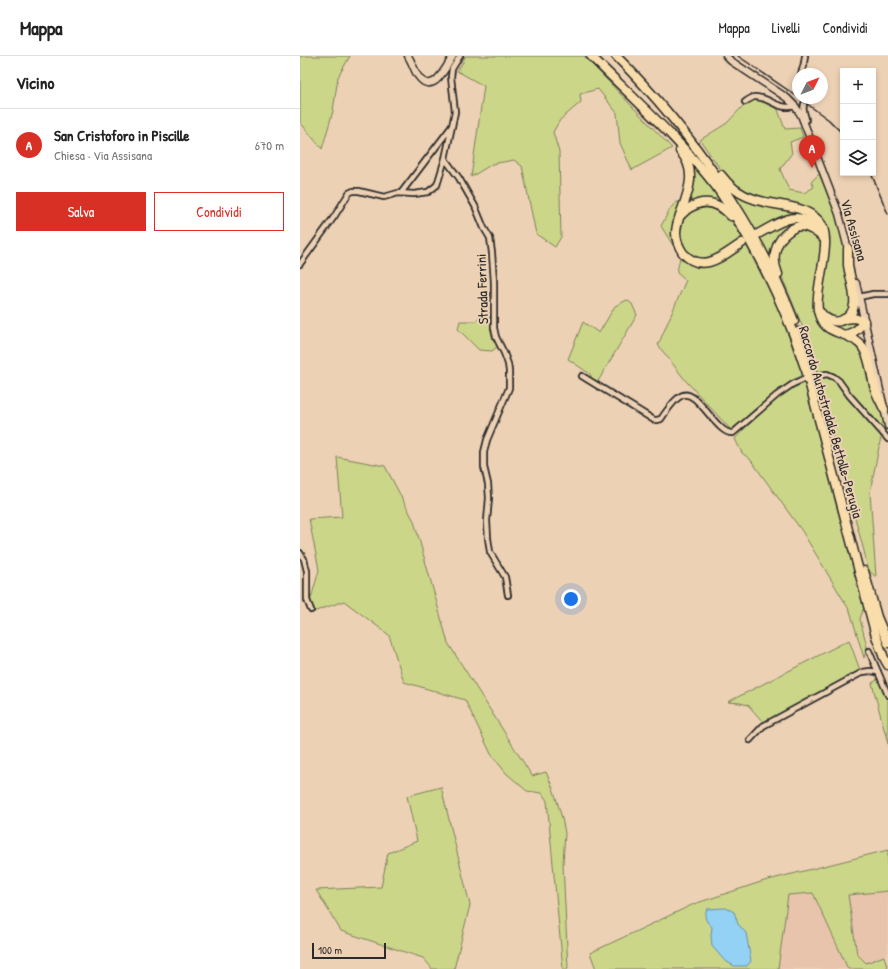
<!DOCTYPE html>
<html lang="it">
<meta charset="utf-8">
<style>
:root{--surface:#fff;--page:#f6f6f6;--text:#222;--muted:#767676;--line:#e0e0e0;--accent:#d93025}
body{margin:0;font-family:"Patrick Hand",sans-serif;background:var(--page);color:var(--text)}
.controls{position:absolute;right:12px;top:12px;display:grid;overflow:hidden;border-radius:0px;box-shadow:0 2px 6px #0003}
.controls button{width:36px;height:36px;display:grid;place-items:center;padding:0;border:0;border-bottom:1px solid var(--line);background:var(--surface);color:var(--text);font:20px sans-serif}
.compass{position:absolute;left:492px;top:12px;width:36px;height:36px;border-radius:50%;background:var(--surface);box-shadow:0 2px 6px #0003;rotate:48deg}
.scale{position:absolute;left:12px;bottom:10px;width:74px;box-sizing:border-box;padding-left:4px;border:2px solid #2b2b2b;border-top:0;font-size:11px;line-height:14px;white-space:nowrap;color:#2b2b2b;-webkit-text-stroke:3px #edd1b4;paint-order:stroke}
.you{position:absolute;left:271px;top:543px;width:14px;height:14px;margin:-10px;border:3px solid #fff;border-radius:50%;background:#1a73e8;box-shadow:0 0 0 6px #1a73e833}
.badge{display:grid;place-items:center;width:26px;height:26px;border-radius:50%;background:var(--accent);color:#fff;font-size:13px;font-weight:700}
.pin{position:absolute;translate:-50% -33px;filter:drop-shadow(0 1px 2px #0008)}
.pin::after{content:'';position:absolute;top:21px;width:14px;height:12px;background:inherit;clip-path:polygon(0 0,100% 0,50% 100%)}
.list{margin:0;padding:0;list-style:none}
h2{display:flex;justify-content:space-between;align-items:center;height:52px;margin:0;padding:0 16px;font-size:17px}
h2 small{font-size:13px;font-weight:400;color:var(--muted)}
.list li{display:grid;grid-template-columns:26px 1fr auto;gap:12px;align-items:center;box-sizing:border-box;height:72px;padding:0 16px;border-top:1px solid var(--line)}
.list b{display:block;font-size:15px;white-space:nowrap}
.list p{margin:0;font-size:13px;white-space:nowrap;color:var(--muted)}
.list em{font-size:13px;font-style:normal;color:var(--muted)}
.actions{display:flex;gap:8px;padding:12px 16px}
.actions a{flex:1;padding:9px 0;border:1px solid var(--accent);border-radius:0px;text-align:center;font-size:14px;color:var(--accent)}
.actions .main{background:var(--accent);color:#fff}
.icon{flex:none;width:22px;height:22px;fill:none;stroke:currentColor;stroke-width:2;stroke-linecap:round;stroke-linejoin:round}
.map{position:relative;flex:none;width:588px;height:913px;overflow:hidden}
header{display:flex;align-items:center;gap:24px;box-sizing:border-box;height:56px;padding:0 20px;background:var(--surface);border-bottom:1px solid var(--line)}
header strong{font-size:19px}
nav{display:flex;gap:22px;margin-inline-start:auto;font-size:14px}
main{display:flex}
aside{flex:1;background:var(--surface)}
.map>svg:first-child{display:block}
</style>
<header>
<strong>Mappa</strong>
<nav><a>Mappa</a><a>Livelli</a><a>Condividi</a></nav>
</header>
<main>
<aside>
<h2>Vicino<small></small></h2>
<ul class="list">
<li><span class="badge">A</span><div><b>San Cristoforo in Piscille</b><p>Chiesa · Via Assisana</p></div><em>670 m</em></li>
</ul>
<div class="actions"><a class="main">Salva</a><a>Condividi</a></div>
</aside>
<div class="map">
<svg width="588" height="913" viewBox="0 0 588 913">
<rect width="100%" height="100%" fill="#edd1b4"/>
<filter id="ink" filterUnits="userSpaceOnUse"><feTurbulence type="fractalNoise" baseFrequency=".025" numOctaves="2"/><feDisplacementMap in="SourceGraphic" scale="8" xChannelSelector="R" yChannelSelector="G"/><feConvolveMatrix kernelMatrix="1 2 1 2 8 2 1 2 1" color-interpolation-filters="sRGB"/></filter>
<g filter="url(#ink)">
<g fill="#e9c4ad">
<path d="M 588,835 L 588,897 L 584,900 L 566,907 L 557,898 L 548,839 Z"/>
<path d="M 513,837 L 548,913 L 478,913 L 488,839 Z"/>
</g>
<g fill="#cbd689" stroke="#7b805a">
<path d="M 0,0 L 50,0 L 38,21 L 33,55 L 22,93 L 0,66 Z"/>
<path d="M 165,0 L 284,0 L 372,92 L 332,114 L 320,87 L 317,57 L 298,33 L 280,38 L 281,46 L 260,64 L 253,76 L 259,96 L 261,181 L 255,191 L 236,178 L 222,110 L 214,104 L 192,108 L 171,121 L 184,30 L 157,15 L 163,6 Z"/>
<path d="M 452,43 L 462,44 L 477,51 L 485,73 L 500,72 L 503,81 L 490,86 L 492,97 L 480,113 L 489,134 L 504,137 L 514,131 L 511,126 L 519,118 C 526,134 534,150 538,167 C 546,194 548,222 552,250 C 548,257 542,265 533,262 C 529,261 525,257 522,254 L 520,246 L 530,182 L 528,173 L 522,163 L 512,155 L 503,150 L 475,144 L 440,134 L 423,117 L 400,84 L 427,67 L 443,50 Z"/>
<path d="M 389,103 L 423,147 L 417,146 L 413,149 L 425,155 L 436,172 L 451,198 L 479,254 L 504,323 L 533,437 L 564,551 L 560,563 L 567,591 L 564,602 L 550,555 L 502,475 L 450,403 L 442,397 L 435,383 L 442,375 L 474,345 L 469,342 L 431,374 L 386,325 L 358,289 L 386,224 L 377,216 L 380,201 L 361,170 L 370,153 L 376,146 L 387,147 Z"/>
<path d="M 431,133 L 508,160 L 456,176 Z"/>
<path d="M 492,166 L 500,166 L 492,171 L 471,204 L 459,182 L 481,169 Z"/>
<path d="M 502,172 L 517,180 L 521,187 L 521,193 L 517,221 L 514,248 L 517,261 L 558,287 L 582,353 L 586,373 L 581,381 L 570,436 L 576,521 L 568,514 L 564,495 L 505,277 L 478,211 L 478,191 L 484,181 Z"/>
<path d="M 327,244 L 332,248 L 337,259 L 297,327 L 292,323 L 290,318 L 268,303 L 283,266 L 299,277 L 315,250 Z"/>
<path d="M 188,256 L 198,290 L 192,295 L 179,294 L 158,273 L 160,265 L 175,265 Z"/>
<path d="M 550,264 L 558,267 L 549,277 L 533,273 L 527,266 Z"/>
<path d="M 37,401 L 85,410 L 114,465 L 148,587 L 232,720 L 246,716 L 254,735 L 262,762 L 265,777 L 263,807 L 268,913 L 263,913 L 247,745 L 242,737 L 227,735 L 206,717 L 191,698 L 165,644 L 104,626 L 89,579 L 44,545 L 13,556 L 10,546 L 19,514 L 9,463 L 42,461 Z"/>
<path d="M 549,584 L 560,614 L 464,667 L 448,649 L 440,647 L 428,646 Z"/>
<path d="M 579,623 L 588,645 L 588,688 L 572,627 Z"/>
<path d="M 141,731 L 170,849 L 154,913 L 131,913 L 131,911 L 123,902 L 41,875 L 16,834 L 81,831 L 88,797 L 117,785 L 107,740 Z"/>
<path d="M 588,794 L 588,835 L 548,839 L 557,898 L 566,907 L 584,900 L 588,913 L 548,913 L 513,837 L 488,839 L 478,913 L 296,913 L 290,897 L 394,848 L 464,825 Z"/>
</g>
<path fill="#93d2f4" stroke="#698fa4" d="M 426,852 L 434,856 L 438,868 L 446,877 L 451,905 L 447,910 L 434,910 L 424,904 L 412,890 L 411,879 L 412,871 C 406,865 403,862 407,853 Z"/>
<g fill="none" stroke-linecap="round" stroke-linejoin="round">
<defs>
<g id="minor">
<path d="M 160,0 L 152,13 L 151,21 L 155,56 L 145,103 L 159,122 L 175,150 L 184,172 L 190,182 L 192,197 L 194,226 L 194,272 L 196,281 L 204,297 L 208,308 L 209,315 L 209,332 L 187,384 L 184,396 L 184,411 L 188,428 L 189,442 L 187,465 L 188,482 L 190,496 L 205,521 L 208,539"/>
<path d="M 501,18 L 504,7 L 505,0"/>
<path d="M 505,45 L 507,42"/>
<path d="M 445,46 C 448,44 451,42 454,41 C 468,40 478,55 495,50"/>
<path d="M 504,48 C 502,55 505,57 506,64 L 504,66"/>
<path d="M 101,137 L 152,70"/>
<path d="M 0,208 L 34,161 L 49,137 L 53,135 L 59,135 L 84,141 L 98,137 L 114,138 L 128,136 L 137,129 L 145,103"/>
<path d="M 559,241 L 573,238 L 588,238"/>
<path d="M 282,320 C 306,335 330,349 354,364 L 357,364 L 361,363 C 365,357 375,343 381,340 C 397,330 416,379 433,377 L 477,339 L 493,328 L 504,323"/>
<path d="M 516,320 L 527,318 L 534,321 L 539,325 L 549,339 L 588,383"/>
<path d="M 0,497 L 4,503 L 7,515 L 7,544 L 11,554"/>
<path d="M 569,595 L 588,639"/>
<path d="M 450,684 L 463,670 L 563,616 L 570,615 L 578,616"/>
</g>
<g id="secondary">
<path d="M 108,0 C 112,6 114,14 118,20 C 133,41 146,11 153,0"/>
<path d="M 426,0 L 431,5 L 487,42 L 495,50 L 501,59 L 539,158 L 549,197"/>
<path d="M 556,227 L 588,370"/>
</g>
<g id="motorway">
<path d="M 291,0 C 333,42 378,82 415,129 C 425,143 434,158 443,173 C 462,206 479,241 493,277 C 498,289 501,302 506,314 L 576,580 L 584,602 L 588,609"/>
<path d="M 316,0 C 390,74 456,167 494,265"/>
<path d="M 380,95 C 398,115 388,137 380,159 C 378,165 376,171 376,177 C 376,184 379,191 383,197 C 403,219 424,199 442,187"/>
<path d="M 421,119 C 429,130 441,139 454,143 C 476,151 502,147 519,165 C 535,182 514,231 518,254 C 523,281 545,273 560,288 C 570,298 571,320 575,333 C 577,340 581,346 584,353"/>
<path d="M 381,159 C 384,156 387,153 391,151 C 406,142 420,148 431,160"/>
<path d="M 458,178 C 480,166 499,151 519,174"/>
<path d="M 478,218 C 471,202 475,185 489,175 C 493,172 497,170 501,170 C 510,171 517,176 523,182"/>
<path d="M 521,257 C 526,263 532,267 540,265 C 565,258 550,226 548,209 C 548,204 548,198 548,193"/>
<path d="M 544,263 L 554,262 L 564,265 C 558,274 555,276 545,279"/>
<path d="M 498,276 L 511,313 L 517,333"/>
<path d="M 564,515 L 577,561 L 588,587"/>
</g>
</defs>
<use href="#minor" stroke="#2b2b2b" stroke-width="8"/>
<use href="#secondary" stroke="#2b2b2b" stroke-width="9"/>
<use href="#motorway" stroke="#2b2b2b" stroke-width="11"/>
<use href="#minor" stroke="#edd1b4" stroke-width="4.5"/>
<use href="#secondary" stroke="#edd1b4" stroke-width="6"/>
<use href="#motorway" stroke="#f9deab" stroke-width="8"/>
<g stroke="#2b2b2b" stroke-width="1.5">
<path d="M 438,0 L 498,41"/>
<path d="M 499,42 L 529,64 L 543,78"/>
<path d="M 571,117 L 588,158"/>
</g>
</g>
</g>
<g text-anchor="middle" stroke-width="4" stroke-linejoin="round" paint-order="stroke">
<g font-size="14" fill="#2b2b2b" stroke="#edd1b4">
<text transform="translate(554 174) rotate(74)" y="5">Via Assisana</text>
<text transform="translate(182 233) rotate(-92)" y="5">Strada Ferrini</text>
<text transform="translate(531 366) rotate(74)" y="5">Raccordo Autostradale Bettolle-Perugia</text>
</g>
</g>
</svg>
<div class="controls">
<button>+</button>
<button>−</button>
<button><svg class="icon" aria-label="layers" viewBox="0 0 24 24"><path d="M12 4l9 5-9 5-9-5zM3 14l9 5 9-5"/></svg></button>
</div>
<svg class="compass" viewBox="-18 -18 36 36"><path d="M0-13l5 13h-10z" fill="#e53935"/><path d="M0 13l5-13h-10z" fill="#767676"/></svg>
<div class="scale">100 m</div>
<div class="you"></div>
<div class="pin badge" style="left:512px;top:112px">A</div>
</div>
</main>
